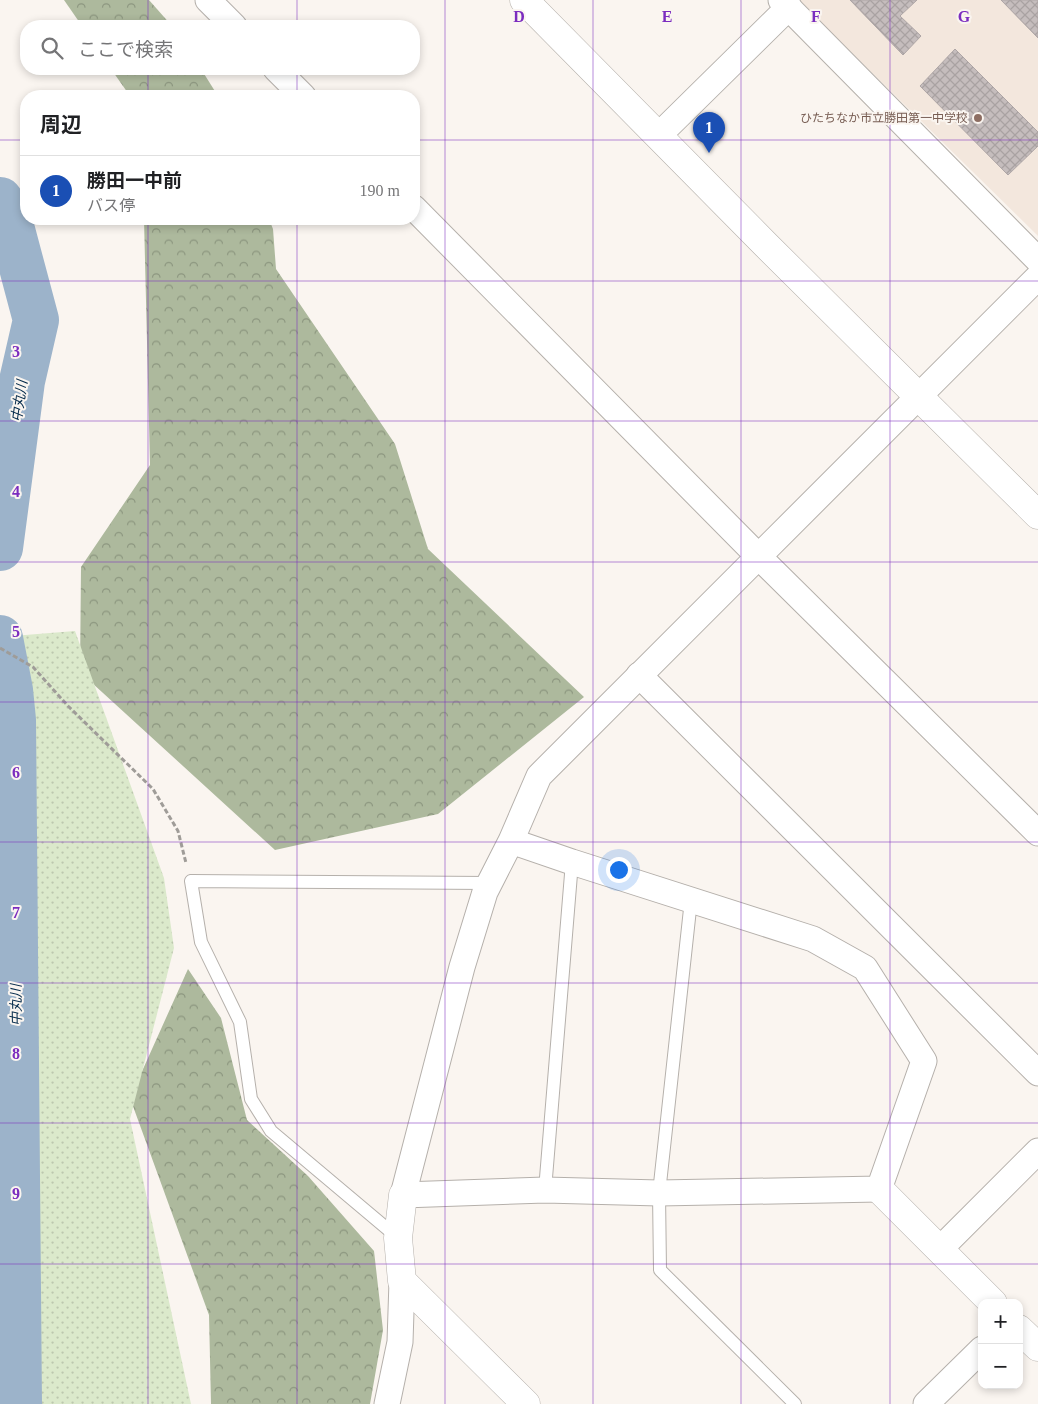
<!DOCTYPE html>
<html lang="ja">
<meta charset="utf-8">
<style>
:root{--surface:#fff;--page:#f6f6f6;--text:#202124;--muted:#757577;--line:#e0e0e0;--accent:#0f766e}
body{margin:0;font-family:"Times New Roman","Noto Sans JP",serif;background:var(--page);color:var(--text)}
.controls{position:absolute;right:15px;bottom:15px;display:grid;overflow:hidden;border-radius:10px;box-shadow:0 2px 8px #0003}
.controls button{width:45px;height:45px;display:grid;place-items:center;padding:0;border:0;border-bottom:1px solid var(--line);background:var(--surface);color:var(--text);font:25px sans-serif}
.you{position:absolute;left:618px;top:869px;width:18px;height:18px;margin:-12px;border:4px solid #fff;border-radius:50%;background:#1a73e8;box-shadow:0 0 0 8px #1a73e833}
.badge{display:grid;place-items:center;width:32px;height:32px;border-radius:50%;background:var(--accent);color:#fff;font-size:16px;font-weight:700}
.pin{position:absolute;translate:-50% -41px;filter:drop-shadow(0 1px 2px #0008)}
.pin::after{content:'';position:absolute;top:26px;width:18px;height:15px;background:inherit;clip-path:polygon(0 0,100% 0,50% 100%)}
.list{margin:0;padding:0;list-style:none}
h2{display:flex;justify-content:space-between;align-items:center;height:65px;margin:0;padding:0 20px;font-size:21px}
h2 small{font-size:16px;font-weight:400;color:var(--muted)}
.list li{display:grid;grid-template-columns:32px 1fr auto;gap:15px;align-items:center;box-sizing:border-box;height:70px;padding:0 20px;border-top:1px solid var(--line)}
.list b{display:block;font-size:19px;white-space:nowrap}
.list p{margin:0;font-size:16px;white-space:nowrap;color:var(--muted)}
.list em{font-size:16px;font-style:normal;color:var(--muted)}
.icon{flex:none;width:28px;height:28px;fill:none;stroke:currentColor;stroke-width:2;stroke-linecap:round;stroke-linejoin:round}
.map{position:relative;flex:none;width:1038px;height:1404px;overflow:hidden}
.search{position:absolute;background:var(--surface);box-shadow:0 2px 8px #0003;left:20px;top:20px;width:400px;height:55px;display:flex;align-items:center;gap:12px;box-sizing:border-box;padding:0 18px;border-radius:20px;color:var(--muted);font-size:19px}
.panel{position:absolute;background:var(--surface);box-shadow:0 2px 8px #0003;left:20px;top:90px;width:400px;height:135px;border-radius:20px}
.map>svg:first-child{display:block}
</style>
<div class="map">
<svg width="1038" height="1404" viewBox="0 0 1038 1404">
<defs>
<pattern id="forest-crowns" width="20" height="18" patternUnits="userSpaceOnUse" patternTransform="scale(1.25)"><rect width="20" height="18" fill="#adb99d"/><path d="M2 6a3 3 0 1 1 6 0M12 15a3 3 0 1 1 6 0" fill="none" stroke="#8c967f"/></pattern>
<pattern id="park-dots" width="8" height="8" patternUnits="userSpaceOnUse" patternTransform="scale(1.25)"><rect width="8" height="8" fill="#dbe9cb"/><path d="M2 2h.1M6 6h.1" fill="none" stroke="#bcc7ae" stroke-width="1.8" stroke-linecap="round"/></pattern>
<pattern id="building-cross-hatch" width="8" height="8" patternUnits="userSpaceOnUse" patternTransform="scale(1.25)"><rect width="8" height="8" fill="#c5bdbd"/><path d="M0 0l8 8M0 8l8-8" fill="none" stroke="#a9a2a2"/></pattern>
</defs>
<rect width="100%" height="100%" fill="#faf5f0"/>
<path fill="#f3e7dd" d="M 798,0 L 1038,0 L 1038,236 Z"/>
<g fill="url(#forest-crowns)">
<path d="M 64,0 L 149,0 L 172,26 L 82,26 Z"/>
<path d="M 111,69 L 201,69 L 218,96 L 130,96 Z"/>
<path d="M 144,219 L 269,219 L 273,229 L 276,269 L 395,444 L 428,549 L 584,697 L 438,814 L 275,850 L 80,672 L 81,567 L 150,465 Z"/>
<path d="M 188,969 L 221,1018 L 247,1120 L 308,1176 L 374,1251 L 383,1330 L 370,1404 L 211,1404 L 209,1315 L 130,1098 Z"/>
</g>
<path fill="url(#park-dots)" d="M 75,631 L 164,878 L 174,948 L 130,1119 L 191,1404 L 0,1404 L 0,637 Z"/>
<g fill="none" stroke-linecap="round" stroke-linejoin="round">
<g stroke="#9cb3ca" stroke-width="46">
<path d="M 0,200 L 12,230 L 36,320 L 22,381 L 0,548"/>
<path d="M 0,638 L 10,690 L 13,720 L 19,1404"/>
</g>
</g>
<g fill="url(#building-cross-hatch)" stroke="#aea6a6">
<path d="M 850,0 L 917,0 L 900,16 L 921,36 L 903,55 Z"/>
<path d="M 1001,0 L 1038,0 L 1038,38 Z"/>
<path d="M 955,49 L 1038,132 L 1038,146 L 1008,175 L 920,86 Z"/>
</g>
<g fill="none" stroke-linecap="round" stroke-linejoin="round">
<defs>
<g id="service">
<path d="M 691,900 L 659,1193 L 660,1270 L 795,1404"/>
<path d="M 545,1190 L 572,862"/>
<path d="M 397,1237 L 271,1131 L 251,1099 L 240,1022 L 201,942 L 191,881 L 489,883"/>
</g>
<g id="minor">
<path d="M 208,0 L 234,26"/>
<path d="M 781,0 L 1038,260"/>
<path d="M 276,69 L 303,96"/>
<path d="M 659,135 L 789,7"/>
<path d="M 414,208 L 758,556 L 1038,833"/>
<path d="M 639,675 L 1038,1073"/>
<path d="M 511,841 L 572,862 L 813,939 L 865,968 L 924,1061 L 879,1189 L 659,1193 L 545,1190 L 403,1195 L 462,967 L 485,892 L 511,841 L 539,776 L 1038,277"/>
<path d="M 939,1250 L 1038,1151"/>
<path d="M 387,1404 L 400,1342 L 402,1281"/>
<path d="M 926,1404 L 982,1349"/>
</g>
<g id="tertiary">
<path d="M 524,0 L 766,245 L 1038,515"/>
<path d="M 879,1189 L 993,1303"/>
<path d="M 403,1195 L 398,1238 L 402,1281 L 526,1404"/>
<path d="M 1019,1329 L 1038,1347"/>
</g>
</defs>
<use href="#service" stroke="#b5b0ab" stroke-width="14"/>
<use href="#minor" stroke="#b5b0ab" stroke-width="27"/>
<use href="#tertiary" stroke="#b5b0ab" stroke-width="29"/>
<path stroke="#9f9c98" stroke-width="3" stroke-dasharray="5 2.5" stroke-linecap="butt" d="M 0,648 L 33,667 L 68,706 L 153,789 L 178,831 L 186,863"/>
<use href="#service" stroke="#fff" stroke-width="12"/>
<use href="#minor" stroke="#fff" stroke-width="25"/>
<use href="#tertiary" stroke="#fff" stroke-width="28"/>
</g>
<path fill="none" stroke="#7b2cbf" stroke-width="1" stroke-opacity="0.55" d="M 148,0 L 148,26M 297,0 L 297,26M 445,0 L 445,1404M 593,0 L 593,1404M 741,0 L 741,1404M 890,0 L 890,1404M 148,69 L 148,96M 297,69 L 297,96M 0,140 L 26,140M 414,140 L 1038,140M 148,219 L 148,1404M 297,219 L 297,1404M 0,281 L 1038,281M 0,421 L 1038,421M 0,562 L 1038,562M 0,702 L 1038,702M 0,842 L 1038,842M 0,983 L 1038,983M 0,1123 L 1038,1123M 0,1264 L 1038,1264"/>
<circle fill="#8d6e63" stroke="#faf5f0" stroke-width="2" cx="978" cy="118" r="5"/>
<g text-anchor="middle" stroke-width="4" stroke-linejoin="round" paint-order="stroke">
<g font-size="12" fill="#785e54" stroke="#faf5f0" text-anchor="end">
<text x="968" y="122">ひたちなか市立勝田第一中学校</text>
</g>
<g font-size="14" font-style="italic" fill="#042a4a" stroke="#faf5f0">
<text transform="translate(19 401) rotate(-82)" y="5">中丸川</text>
<text transform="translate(16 1005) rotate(-91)" y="5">中丸川</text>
</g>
</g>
<g font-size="16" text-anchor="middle" font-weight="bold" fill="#7b2cbf" stroke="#faf5f0" stroke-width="4" stroke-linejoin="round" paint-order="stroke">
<text x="519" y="22">D</text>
<text x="667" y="22">E</text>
<text x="816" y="22">F</text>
<text x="964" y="22">G</text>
<text x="16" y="357">3</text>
<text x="16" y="497">4</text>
<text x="16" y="637">5</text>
<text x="16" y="778">6</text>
<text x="16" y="918">7</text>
<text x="16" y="1059">8</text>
<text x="16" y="1199">9</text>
</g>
</svg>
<div class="controls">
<button>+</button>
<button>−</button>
</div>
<div class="you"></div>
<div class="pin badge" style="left:709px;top:153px;background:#1a4fb4">1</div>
<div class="search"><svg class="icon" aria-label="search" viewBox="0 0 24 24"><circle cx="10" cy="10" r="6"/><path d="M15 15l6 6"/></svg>ここで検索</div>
<section class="panel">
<h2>周辺<small></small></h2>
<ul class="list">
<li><span class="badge" style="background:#1a4fb4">1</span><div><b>勝田一中前</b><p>バス停</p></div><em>190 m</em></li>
</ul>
</section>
</div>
